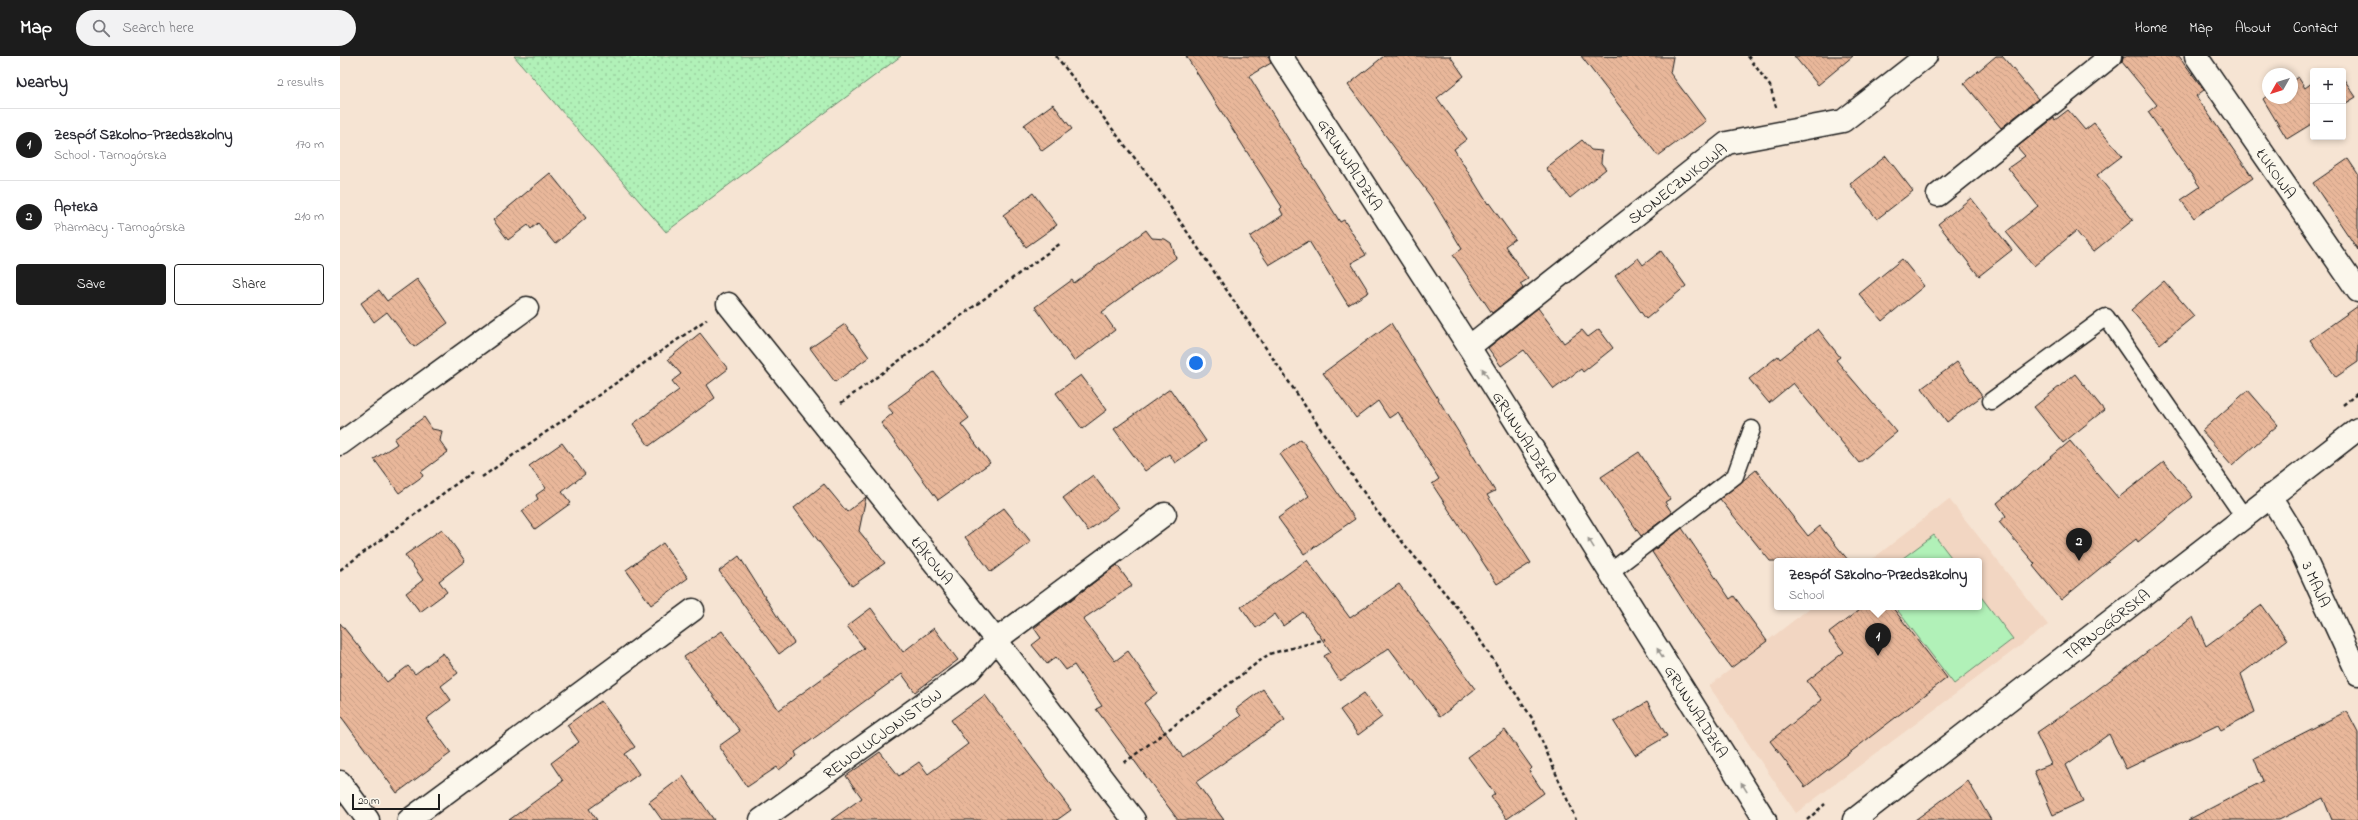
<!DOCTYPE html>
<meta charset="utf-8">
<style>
:root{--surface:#fff;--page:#f2f2f3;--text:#2b2b33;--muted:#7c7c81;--line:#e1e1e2;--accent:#1c1c1c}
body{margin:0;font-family:"Indie Flower",sans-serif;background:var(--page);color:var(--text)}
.controls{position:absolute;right:12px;top:12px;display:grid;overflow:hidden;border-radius:4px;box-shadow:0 2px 6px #0003}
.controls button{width:36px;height:36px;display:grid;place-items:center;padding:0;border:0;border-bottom:1px solid var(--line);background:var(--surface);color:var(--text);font:20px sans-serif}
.compass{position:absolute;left:1922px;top:12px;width:36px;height:36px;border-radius:50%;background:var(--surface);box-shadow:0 2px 6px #0003;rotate:231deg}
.scale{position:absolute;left:12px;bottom:10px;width:88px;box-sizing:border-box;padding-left:4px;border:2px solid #1c1c1c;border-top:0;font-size:11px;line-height:14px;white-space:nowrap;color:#1c1c1c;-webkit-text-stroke:3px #fbf7ec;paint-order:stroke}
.you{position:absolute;left:856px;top:307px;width:14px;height:14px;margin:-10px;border:3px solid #fff;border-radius:50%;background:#1a73e8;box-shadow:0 0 0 6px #1a73e833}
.badge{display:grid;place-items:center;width:26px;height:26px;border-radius:50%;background:var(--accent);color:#fff;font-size:13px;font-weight:700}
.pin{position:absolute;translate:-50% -33px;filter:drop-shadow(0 1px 2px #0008)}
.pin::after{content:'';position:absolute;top:21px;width:14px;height:12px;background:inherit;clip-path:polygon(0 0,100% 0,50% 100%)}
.popup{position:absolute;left:1434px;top:502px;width:208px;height:52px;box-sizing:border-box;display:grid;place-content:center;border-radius:4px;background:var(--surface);filter:drop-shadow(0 1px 3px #0005);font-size:13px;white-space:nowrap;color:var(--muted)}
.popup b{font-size:15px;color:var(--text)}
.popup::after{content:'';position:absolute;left:50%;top:100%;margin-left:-8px;border:8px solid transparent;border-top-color:var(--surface)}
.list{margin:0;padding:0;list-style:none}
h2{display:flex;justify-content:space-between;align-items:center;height:52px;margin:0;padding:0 16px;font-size:17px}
h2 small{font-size:13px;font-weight:400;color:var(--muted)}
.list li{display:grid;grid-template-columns:26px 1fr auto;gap:12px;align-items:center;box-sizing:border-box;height:72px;padding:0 16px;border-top:1px solid var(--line)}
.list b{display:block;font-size:15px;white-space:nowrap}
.list p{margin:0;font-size:13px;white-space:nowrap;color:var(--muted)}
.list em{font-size:13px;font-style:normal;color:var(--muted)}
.actions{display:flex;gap:8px;padding:12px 16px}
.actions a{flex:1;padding:9px 0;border:1px solid var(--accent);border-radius:4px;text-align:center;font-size:14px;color:var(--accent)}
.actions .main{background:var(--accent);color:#fff}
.icon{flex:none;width:22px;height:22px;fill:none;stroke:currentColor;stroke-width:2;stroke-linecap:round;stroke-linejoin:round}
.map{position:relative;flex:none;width:2018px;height:764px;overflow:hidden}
header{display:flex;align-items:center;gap:24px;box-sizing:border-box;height:56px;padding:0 20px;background:var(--accent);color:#fff}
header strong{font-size:19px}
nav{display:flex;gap:22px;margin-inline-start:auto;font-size:14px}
.search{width:280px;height:36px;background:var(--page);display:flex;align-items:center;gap:10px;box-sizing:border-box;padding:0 14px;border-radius:22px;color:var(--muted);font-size:15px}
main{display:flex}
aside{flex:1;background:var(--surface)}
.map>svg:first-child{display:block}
</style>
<header>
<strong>Map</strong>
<div class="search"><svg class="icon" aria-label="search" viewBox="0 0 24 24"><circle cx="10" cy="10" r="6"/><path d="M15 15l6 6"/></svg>Search here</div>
<nav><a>Home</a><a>Map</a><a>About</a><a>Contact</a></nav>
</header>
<main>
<aside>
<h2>Nearby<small>2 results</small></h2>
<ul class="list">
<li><span class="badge">1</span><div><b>Zespół Szkolno-Przedszkolny</b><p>School · Tarnogórska</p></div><em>170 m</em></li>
<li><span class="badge">2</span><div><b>Apteka</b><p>Pharmacy · Tarnogórska</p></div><em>210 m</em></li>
</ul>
<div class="actions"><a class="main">Save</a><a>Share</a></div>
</aside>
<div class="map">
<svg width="2018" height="764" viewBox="0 0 2018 764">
<defs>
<pattern id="grass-dots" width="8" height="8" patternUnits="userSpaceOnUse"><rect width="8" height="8" fill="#b1f1b8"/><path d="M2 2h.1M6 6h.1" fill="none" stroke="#98ce9e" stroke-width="1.8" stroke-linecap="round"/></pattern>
<pattern id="building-back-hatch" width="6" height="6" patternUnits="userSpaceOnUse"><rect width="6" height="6" fill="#e9b79a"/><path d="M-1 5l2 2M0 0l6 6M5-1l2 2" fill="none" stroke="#c79d84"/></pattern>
</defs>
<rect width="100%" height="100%" fill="#f6e4d3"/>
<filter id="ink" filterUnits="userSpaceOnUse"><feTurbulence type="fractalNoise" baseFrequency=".025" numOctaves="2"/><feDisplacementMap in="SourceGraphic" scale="8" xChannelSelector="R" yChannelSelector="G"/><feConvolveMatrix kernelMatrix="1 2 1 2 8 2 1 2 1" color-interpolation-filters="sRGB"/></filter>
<g filter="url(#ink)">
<path fill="#f2d6c2" d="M 1609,443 L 1708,569 L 1456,757 L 1369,630 L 1471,551 L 1639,551 L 1639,505 L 1530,505 Z"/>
<path fill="url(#grass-dots)" stroke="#66866a" d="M 174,0 L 561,0 L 326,176 Z"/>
<g fill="#b1f1b8" stroke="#66866a">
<path d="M 1594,479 L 1614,505 L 1559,505 Z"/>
<path d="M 1639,538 L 1673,583 L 1614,628 L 1555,551 L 1639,551 Z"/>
</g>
<g fill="url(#building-back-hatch)" stroke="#1c1c1c">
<path d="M 846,0 L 929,0 L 931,7 L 909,20 L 1000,166 L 1004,164 L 1026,199 L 1011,207 L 1029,236 L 1008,249 L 969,185 L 929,209 L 910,181 L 943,159 L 940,153 L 942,151 Z"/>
<path d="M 1044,0 L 1110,0 L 1124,20 L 1097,42 L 1127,83 L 1114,93 L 1148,148 L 1149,147 L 1175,183 L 1165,190 L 1188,223 L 1180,228 L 1183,232 L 1152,257 L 1113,199 L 1122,193 L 1091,141 L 1008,29 Z"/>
<path d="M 1241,0 L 1333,1 L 1330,17 L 1366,65 L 1318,100 Z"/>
<path d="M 1454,0 L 1513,0 L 1478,29 Z"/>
<path d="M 1656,0 L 1662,0 L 1698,43 L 1661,72 L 1624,27 Z"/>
<path d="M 1783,0 L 1839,0 L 1864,34 L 1856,40 L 1913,122 L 1854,162 L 1841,144 L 1860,131 L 1808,56 L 1817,49 L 1782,6 Z"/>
<path d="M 1958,21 L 1965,32 L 1973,26 L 1973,67 L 1947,83 L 1923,43 L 1928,39 L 1928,42 L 1952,42 L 1952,25 Z"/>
<path d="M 2003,22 L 2016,41 L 2003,49 Z"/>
<path d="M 713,48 L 732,73 L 702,95 L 684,69 Z"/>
<path d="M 1728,54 L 1745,74 L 1754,67 L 1782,100 L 1757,119 L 1793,164 L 1753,196 L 1736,175 L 1694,210 L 1666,176 L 1698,150 L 1668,112 L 1685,100 L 1677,91 L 1714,62 L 1715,64 Z"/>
<path d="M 1242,84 L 1251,94 L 1262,95 L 1261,107 L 1266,113 L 1230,142 L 1206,112 Z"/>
<path d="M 1546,100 L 1573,135 L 1537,163 L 1510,128 Z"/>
<path d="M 2008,103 L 2018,118 L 2018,194 L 1973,127 Z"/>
<path d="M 210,117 L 246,162 L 215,188 L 198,167 L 191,173 L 188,169 L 168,184 L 153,164 Z"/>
<path d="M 693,137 L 717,169 L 686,191 L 663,159 Z"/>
<path d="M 1631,142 L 1672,194 L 1639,220 L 1598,168 Z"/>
<path d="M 806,174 L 812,182 L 825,183 L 831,187 L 836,202 L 762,256 L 775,274 L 734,305 L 695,251 L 732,224 L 734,227 Z"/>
<path d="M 1321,195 L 1346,230 L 1306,263 L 1275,220 L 1298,202 L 1303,209 Z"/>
<path d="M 1562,203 L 1584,230 L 1542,265 L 1519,238 Z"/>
<path d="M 77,223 L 108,267 L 74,291 L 47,256 L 34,266 L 21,247 L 39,234 L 47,245 Z"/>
<path d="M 1824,225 L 1854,260 L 1820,288 L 1791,254 Z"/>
<path d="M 2018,250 L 2018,306 L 1996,321 L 1970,284 Z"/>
<path d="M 1198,252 L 1224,287 L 1242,274 L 1248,281 L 1259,273 L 1273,292 L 1243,316 L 1241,313 L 1214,333 L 1184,294 L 1161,310 L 1148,292 Z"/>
<path d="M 1051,267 L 1155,435 L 1147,439 L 1191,507 L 1157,528 L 1092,428 L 1099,423 L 1058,356 L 1049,362 L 1038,345 L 1016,362 L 983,317 Z"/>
<path d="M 505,268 L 529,301 L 495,326 L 470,292 Z"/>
<path d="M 1478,273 L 1500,301 L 1496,304 L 1557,376 L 1519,407 L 1453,327 L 1429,347 L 1409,323 L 1438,300 L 1440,303 Z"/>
<path d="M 360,277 L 388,313 L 367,329 L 375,342 L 309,390 L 293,368 L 339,334 L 332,325 L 341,318 L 328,303 Z"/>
<path d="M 1617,306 L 1642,340 L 1607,366 L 1582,332 Z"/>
<path d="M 594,316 L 629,362 L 621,368 L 650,407 L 598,444 L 541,367 L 553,357 L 547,350 Z"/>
<path d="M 1735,318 L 1764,354 L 1723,387 L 1694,351 Z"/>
<path d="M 741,319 L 767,354 L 742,373 L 716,337 Z"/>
<path d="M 830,333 L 866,385 L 835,407 L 829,398 L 805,415 L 774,373 Z"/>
<path d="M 1908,334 L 1938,369 L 1892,409 L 1862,375 Z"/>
<path d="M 84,361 L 92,373 L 102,375 L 100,385 L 108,396 L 81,416 L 83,420 L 59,437 L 34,403 L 57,388 L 54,383 Z"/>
<path d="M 961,383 L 1015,463 L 964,498 L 938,462 L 969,440 L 940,398 Z"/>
<path d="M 1730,385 L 1778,442 L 1824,406 L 1853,441 L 1798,486 L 1796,483 L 1721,544 L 1693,510 L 1695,508 L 1659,466 L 1666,460 L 1657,447 Z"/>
<path d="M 222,387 L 245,418 L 222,436 L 231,447 L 195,473 L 182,455 L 198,443 L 196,439 L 206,432 L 189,410 Z"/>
<path d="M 1299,396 L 1330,443 L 1325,446 L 1332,457 L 1301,480 L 1261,421 Z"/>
<path d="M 1416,414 L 1468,480 L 1480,470 L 1509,505 L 1430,505 L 1380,443 Z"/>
<path d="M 753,419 L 778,452 L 748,475 L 723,442 Z"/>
<path d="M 484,428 L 507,456 L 526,441 L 519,475 L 545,507 L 512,530 L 454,452 Z"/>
<path d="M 664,452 L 691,486 L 651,516 L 625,481 Z"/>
<path d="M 1342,472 L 1390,543 L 1394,540 L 1427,585 L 1391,612 L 1358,567 L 1312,496 Z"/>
<path d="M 102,473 L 125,505 L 99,525 L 107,536 L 80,556 L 66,537 L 83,524 L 65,499 Z"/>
<path d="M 323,487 L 348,522 L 311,549 L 286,514 Z"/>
<path d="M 399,500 L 454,587 L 439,598 L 379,515 Z"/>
<path d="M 967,504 L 1010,562 L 1059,528 L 1135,633 L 1100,661 L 1049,592 L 1000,625 L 984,600 L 991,596 L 963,556 L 943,570 L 935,558 L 916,572 L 901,551 Z"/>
<path d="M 777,509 L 792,530 L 743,563 L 775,605 L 788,595 L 817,637 L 804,647 L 843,701 L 901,660 L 896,653 L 923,633 L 945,664 L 856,726 L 884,764 L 838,764 L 756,653 L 762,650 L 734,609 L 726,614 L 716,601 L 707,608 L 692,589 L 701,582 L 694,572 Z"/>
<path d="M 1922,549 L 1947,584 L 1901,618 L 1915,656 L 1881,674 L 1878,669 L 1786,713 L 1769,678 L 1726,709 L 1743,745 L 1713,759 L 1694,715 L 1711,708 L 1696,677 L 1740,647 L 1853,561 L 1866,590 Z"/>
<path d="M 1523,551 L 1552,551 L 1607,622 L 1465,731 L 1430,685 L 1482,644 L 1467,625 L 1504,596 L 1489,577 Z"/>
<path d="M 531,552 L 563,596 L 594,572 L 618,604 L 575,636 L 562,618 L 455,696 L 457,700 L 439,714 L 437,711 L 407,731 L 379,690 L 400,675 L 344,601 L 382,575 L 439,654 L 524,592 L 507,570 Z"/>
<path d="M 0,567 L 47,626 L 68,610 L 75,618 L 103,597 L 118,617 L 101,630 L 111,644 L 86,663 L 111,697 L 57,737 L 0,659 Z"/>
<path d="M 1024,637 L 1042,661 L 1018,679 L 1000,654 Z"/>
<path d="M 645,639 L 731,754 L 717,764 L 491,764 L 522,742 L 506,720 L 540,696 L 559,720 L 579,706 L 588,718 L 628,688 L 611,664 Z"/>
<path d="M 261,645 L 295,691 L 285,698 L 299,718 L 249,753 L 257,764 L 169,764 L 223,725 L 211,707 L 239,686 L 227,669 Z"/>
<path d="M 1307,646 L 1327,680 L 1295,699 L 1274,666 Z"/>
<path d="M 2007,655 L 2018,676 L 2018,764 L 1992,764 L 1983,742 L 1939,764 L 1848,764 L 1923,725 L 1914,702 Z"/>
<path d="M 1165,674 L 1192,712 L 1189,715 L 1204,737 L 1167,763 L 1151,741 L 1155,738 L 1128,701 Z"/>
<path d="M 343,720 L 374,764 L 322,764 L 309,746 Z"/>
<path d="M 1628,725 L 1651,764 L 1575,764 Z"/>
</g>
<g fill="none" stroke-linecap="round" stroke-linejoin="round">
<defs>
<g id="service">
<path d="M 1651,345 L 1766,261 L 1904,461"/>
<path d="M 1270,516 L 1395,420 L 1412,373"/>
</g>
<g id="minor">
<path d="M 941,0 L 1129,291 L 1425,764"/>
<path d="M 1856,0 L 2018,235"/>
<path d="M 1598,139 L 1771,0"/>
<path d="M 388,248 L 656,584 L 794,764"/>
<path d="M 1129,291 L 1387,87 L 1503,65 L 1586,0"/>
<path d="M 0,388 L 187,252"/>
<path d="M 1930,440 L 1953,477 L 2018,618"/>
<path d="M 0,726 L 28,764"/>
<path d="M 69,764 L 353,554"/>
<path d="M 421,764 L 630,614 L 656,584 L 825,458"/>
</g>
<path id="tertiary" d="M 1514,764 L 2018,373"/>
</defs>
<use href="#service" stroke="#1c1c1c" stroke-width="19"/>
<use href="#minor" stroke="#1c1c1c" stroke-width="25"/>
<use href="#tertiary" stroke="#1c1c1c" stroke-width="25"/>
<g stroke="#1c1c1c" stroke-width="2.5" stroke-dasharray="4 3" stroke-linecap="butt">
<path d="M 716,0 L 814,127 L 1035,453 L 1124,560 L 1192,662 L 1236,764"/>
<path d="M 1408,0 L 1430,30 L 1436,51"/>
<path d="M 501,347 L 721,187"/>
<path d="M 2003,349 L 2018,337"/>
<path d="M 142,421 L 367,263"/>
<path d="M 0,514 L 132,416"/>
<path d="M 784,707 L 929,598 L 986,583"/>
<path d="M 1467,764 L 1485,748"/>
</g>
<use href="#service" stroke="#fbf7ec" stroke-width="16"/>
<use href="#minor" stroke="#fbf7ec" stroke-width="22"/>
<use href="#tertiary" stroke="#fbf7ec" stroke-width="22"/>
</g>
<defs><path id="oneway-solid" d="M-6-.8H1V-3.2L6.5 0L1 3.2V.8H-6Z"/></defs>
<g fill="#97948e">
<use href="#oneway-solid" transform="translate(1145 317) rotate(-122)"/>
<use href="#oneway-solid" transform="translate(1251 487) rotate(-122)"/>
<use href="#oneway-solid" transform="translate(1320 597) rotate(-122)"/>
<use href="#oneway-solid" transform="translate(1404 731) rotate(-122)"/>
</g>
</g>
<g text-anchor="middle" stroke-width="3" stroke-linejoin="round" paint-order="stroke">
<g font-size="16" fill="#1c1c1c" stroke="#fbf7ec">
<text transform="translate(1011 108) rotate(57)" y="6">GRUNWALDZKA</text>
<text transform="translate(1937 117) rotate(55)" y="6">ŁUKOWA</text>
<text transform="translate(1337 127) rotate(-38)" y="6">SŁONECZNIKOWA</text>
<text transform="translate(1185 381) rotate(58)" y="6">GRUNWALDZKA</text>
<text transform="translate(593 504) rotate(51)" y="6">ŁĄKOWA</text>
<text transform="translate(1977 528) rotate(66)" y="6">3 MAJA</text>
<text transform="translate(1766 568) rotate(-38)" y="6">TARNOGÓRSKA</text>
<text transform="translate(1357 655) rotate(58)" y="6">GRUNWALDZKA</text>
<text transform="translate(542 677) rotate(-36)" y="6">REWOLUCJONISTÓW</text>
</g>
</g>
</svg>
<div class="controls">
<button>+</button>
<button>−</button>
</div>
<svg class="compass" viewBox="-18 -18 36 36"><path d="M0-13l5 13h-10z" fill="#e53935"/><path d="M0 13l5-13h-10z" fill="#7c7c81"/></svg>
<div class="scale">20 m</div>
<div class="you"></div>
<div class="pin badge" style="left:1538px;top:600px">1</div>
<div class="popup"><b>Zespół Szkolno-Przedszkolny</b>School</div>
<div class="pin badge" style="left:1739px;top:505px">2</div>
</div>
</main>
